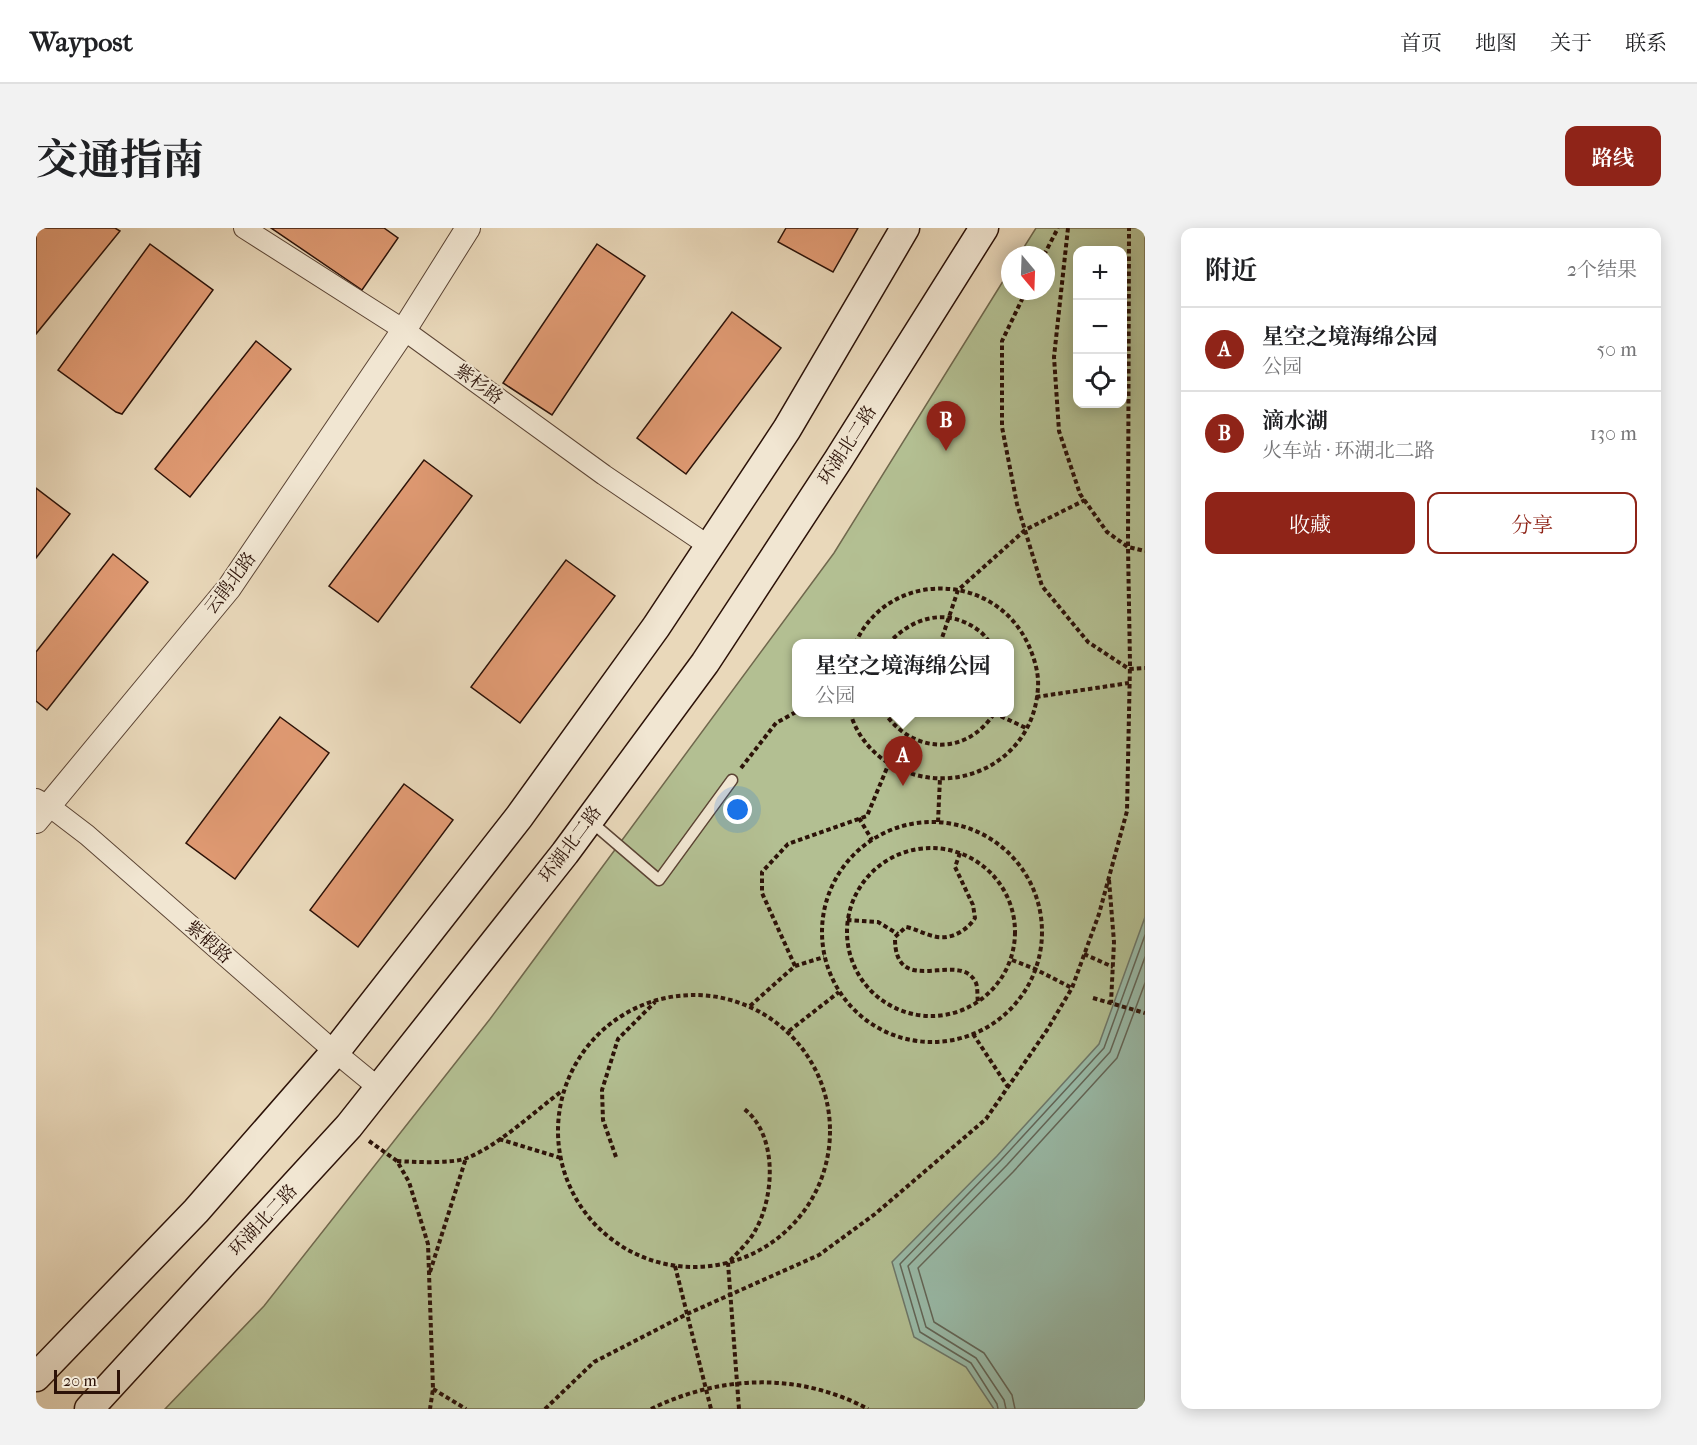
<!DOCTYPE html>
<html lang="zh">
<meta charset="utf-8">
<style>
:root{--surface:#fff;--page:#f2f2f2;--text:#202124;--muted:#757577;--line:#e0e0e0;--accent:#8f2418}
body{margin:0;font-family:"IM FELL French Canon","Noto Serif SC",serif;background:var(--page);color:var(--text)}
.controls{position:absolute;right:18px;top:18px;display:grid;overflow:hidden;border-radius:12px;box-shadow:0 3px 15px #0003}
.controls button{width:54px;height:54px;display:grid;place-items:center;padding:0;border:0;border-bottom:2px solid var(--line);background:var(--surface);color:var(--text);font:30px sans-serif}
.compass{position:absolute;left:965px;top:18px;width:54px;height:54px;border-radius:50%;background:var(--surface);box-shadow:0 3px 15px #0003;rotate:161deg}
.scale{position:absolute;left:18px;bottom:15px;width:66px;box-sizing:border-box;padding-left:6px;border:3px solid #2c1208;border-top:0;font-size:16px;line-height:21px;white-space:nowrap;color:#2c1208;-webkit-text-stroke:4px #f1e6d2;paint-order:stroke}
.you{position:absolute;left:702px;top:582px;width:21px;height:21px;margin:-15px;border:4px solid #fff;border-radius:50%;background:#1a73e8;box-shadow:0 0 0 9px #1a73e833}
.badge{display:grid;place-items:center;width:39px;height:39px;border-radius:50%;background:var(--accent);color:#fff;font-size:20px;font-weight:700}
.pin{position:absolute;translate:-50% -50px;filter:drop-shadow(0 2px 3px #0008)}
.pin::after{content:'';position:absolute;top:32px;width:21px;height:18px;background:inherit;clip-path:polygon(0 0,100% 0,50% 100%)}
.popup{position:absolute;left:756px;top:411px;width:222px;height:78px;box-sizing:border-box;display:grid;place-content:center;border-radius:12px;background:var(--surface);filter:drop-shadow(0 2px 4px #0005);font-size:20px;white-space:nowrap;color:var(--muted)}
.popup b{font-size:22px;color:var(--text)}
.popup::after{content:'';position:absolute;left:50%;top:100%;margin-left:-12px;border:12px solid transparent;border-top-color:var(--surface)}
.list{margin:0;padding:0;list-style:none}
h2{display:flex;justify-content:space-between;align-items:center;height:78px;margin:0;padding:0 24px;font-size:26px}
h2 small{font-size:20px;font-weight:400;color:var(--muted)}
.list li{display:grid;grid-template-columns:39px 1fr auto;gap:18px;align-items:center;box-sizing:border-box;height:84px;padding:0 24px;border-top:2px solid var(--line)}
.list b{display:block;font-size:22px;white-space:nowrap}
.list p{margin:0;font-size:20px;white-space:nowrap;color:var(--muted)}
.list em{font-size:20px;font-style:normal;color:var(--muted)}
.actions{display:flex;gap:12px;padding:18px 24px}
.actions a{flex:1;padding:14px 0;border:2px solid var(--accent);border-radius:12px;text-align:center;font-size:21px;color:var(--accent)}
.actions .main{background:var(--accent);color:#fff}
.icon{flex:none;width:33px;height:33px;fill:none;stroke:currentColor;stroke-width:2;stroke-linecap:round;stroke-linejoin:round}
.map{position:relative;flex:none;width:1109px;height:1181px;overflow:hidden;border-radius:12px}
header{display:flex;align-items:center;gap:36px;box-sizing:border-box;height:84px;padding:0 30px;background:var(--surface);border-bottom:2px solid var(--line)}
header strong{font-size:28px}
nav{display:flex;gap:33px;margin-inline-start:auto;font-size:21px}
.intro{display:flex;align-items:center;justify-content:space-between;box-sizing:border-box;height:144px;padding:0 36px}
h1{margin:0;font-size:42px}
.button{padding:15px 27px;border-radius:12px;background:var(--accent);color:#fff;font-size:21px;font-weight:700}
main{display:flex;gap:36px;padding:0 36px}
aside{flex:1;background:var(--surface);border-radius:12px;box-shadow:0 3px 15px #0003}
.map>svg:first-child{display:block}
</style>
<header>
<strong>Waypost</strong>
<nav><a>首页</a><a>地图</a><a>关于</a><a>联系</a></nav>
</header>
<div class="intro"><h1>交通指南</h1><a class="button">路线</a></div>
<main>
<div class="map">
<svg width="1109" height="1181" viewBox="0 0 1109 1181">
<rect width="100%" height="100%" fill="#e9d8ba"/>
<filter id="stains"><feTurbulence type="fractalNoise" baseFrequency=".00333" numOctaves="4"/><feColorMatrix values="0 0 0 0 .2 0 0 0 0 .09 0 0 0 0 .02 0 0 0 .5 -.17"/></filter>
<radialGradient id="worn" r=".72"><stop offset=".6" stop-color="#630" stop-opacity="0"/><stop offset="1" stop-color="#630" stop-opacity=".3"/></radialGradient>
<path fill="#b3bf92" stroke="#70684d" stroke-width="1.5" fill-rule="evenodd" d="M 1000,0 L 1109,0 L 1109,1181 L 129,1181 L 228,1078 L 454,791 L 798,325 L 974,42 L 974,63 L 1010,63 L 1010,27 L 983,27 ZM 1042,22 L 1086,22 L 1086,176 L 1042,176 ZM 760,416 L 974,416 L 974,484 L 760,484 Z"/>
<path fill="#99bba9" stroke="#6d7769" stroke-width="1.5" d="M 1109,689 L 1109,1181 L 958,1181 L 930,1139 L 878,1109 L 856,1034 L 961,928 L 1063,816 Z"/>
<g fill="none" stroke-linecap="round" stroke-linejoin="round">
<g stroke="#626658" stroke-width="1.5">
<path d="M 962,1181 L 961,1176 L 935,1135 L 884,1104 L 864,1036 L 965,932 L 1068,820 L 1109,707"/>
<path d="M 970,1181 L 968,1172 L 940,1130 L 890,1099 L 872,1038 L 971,937 L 1074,824 L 1109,729"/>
<path d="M 979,1181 L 976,1167 L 948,1125 L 898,1094 L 882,1040 L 977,944 L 1081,830 L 1109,755"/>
</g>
</g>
<g fill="#e09a73" stroke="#2c1208" stroke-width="1.5">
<path d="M 0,0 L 79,0 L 84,3 L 0,106 Z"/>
<path d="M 235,0 L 348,0 L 362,10 L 326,62 Z"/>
<path d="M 750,0 L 822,0 L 797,44 L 742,14 Z"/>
<path d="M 114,16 L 177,62 L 86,186 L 80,184 L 22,142 Z"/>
<path d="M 561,16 L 609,48 L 516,187 L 467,155 Z"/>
<path d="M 696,84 L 745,120 L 650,246 L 601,210 Z"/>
<path d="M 220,113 L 255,141 L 154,269 L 119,241 Z"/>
<path d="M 388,232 L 436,268 L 342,394 L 293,358 Z"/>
<path d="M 0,260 L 34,286 L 0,330 Z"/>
<path d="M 77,326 L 112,354 L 11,482 L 0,473 L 0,424 Z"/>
<path d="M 530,332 L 579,368 L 484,495 L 435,459 Z"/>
<path d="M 244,489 L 293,525 L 199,651 L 150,615 Z"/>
<path d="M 368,556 L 417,592 L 322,719 L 274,682 Z"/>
</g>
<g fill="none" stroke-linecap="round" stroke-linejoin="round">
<defs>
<path id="service" d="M 553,592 L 623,652 L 696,552"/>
<g id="minor">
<path d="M 208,0 L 368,102 L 568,247 L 673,318"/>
<path d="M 0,571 L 13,578 L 51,607 L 299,824 L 344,861"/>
</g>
<path id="tertiary" d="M 0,593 L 193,360 L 368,102 L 432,0"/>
<g id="secondary">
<path d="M 0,1149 L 160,983 L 299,824 L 483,589 L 620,399 L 751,201 L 869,0"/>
<path d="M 53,1181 L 313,898 L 529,625 L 669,435 L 802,232 L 948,0"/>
</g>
</defs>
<use href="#service" stroke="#5b4434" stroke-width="13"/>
<use href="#minor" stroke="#5b4434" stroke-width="22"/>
<use href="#tertiary" stroke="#5b4434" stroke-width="26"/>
<use href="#secondary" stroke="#2c1208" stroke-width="31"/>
<g stroke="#2c1208" stroke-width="4" stroke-dasharray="4.5 3" stroke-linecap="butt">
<path d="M 1032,0 L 1018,129 L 1023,203 L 1044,266 L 1071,304 L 1092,319 L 1109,323"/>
<path d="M 1008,27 L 1022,0"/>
<path d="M 990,63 L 966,113 L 966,199 L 981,276 L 1006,358 L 1052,414 L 1093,441 L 1109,440"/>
<path d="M 852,416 C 876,389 911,379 942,402 C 947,405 951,411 955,416"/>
<path d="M 904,416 L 922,362 L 989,302 L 1049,272"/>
<path d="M 1000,469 L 1093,455"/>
<path d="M 814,484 C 819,502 830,518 844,529 C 906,577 998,540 1002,459 C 1003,445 998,429 992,416 C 958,343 852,341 819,416"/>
<path d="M 848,484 C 876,526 931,529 959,484"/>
<path d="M 958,485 L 990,500"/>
<path d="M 705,540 L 740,495 L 760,484"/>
<path d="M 823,590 L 836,612"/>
<path d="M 902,594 L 904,550"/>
<circle cx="896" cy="704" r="110"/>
<circle cx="895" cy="704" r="84"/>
<path d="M 924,625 L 919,639 L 937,677 L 939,690 C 931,703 913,713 897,708 C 888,706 880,701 870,699 L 859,709 C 858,773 924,720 940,755 C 942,760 941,769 942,774"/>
<path d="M 1073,652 L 1078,714 L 1075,775"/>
<path d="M 811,692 L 842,694 L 862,706"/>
<path d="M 1048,726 L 1077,739"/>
<path d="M 976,732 L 999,741 L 1036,760"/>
<path d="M 759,738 L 726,665 L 726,644 L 752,616 L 831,588 L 853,535"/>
<circle cx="658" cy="903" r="136"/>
<path d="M 1057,770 L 1109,785"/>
<path d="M 714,778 L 759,738 L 788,729"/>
<path d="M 753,803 L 803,764"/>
<path d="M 937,806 L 972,859"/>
<path d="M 463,911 L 525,930"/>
<path d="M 333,913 L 361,933 L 373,954 L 392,1016 L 397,1161 L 394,1181"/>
<path d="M 580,929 L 567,892 L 566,862 L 582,811 L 619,774"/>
<path d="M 361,933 C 379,934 415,936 431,930 C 462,918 499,883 526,863"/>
<path d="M 639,1038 L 675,1181"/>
<path d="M 394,1044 L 430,930"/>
<path d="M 397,1161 L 430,1181"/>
<path d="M 509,1181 L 558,1134 L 651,1086 L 783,1027 L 839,986 L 950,891 L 1011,802 L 1036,760 L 1063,686 L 1091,583 L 1094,436 L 1092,319 L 1093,0"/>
<path d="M 615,1181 C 684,1147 763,1144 832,1181"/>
<path d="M 703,1181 L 692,1035 C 701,1025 713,1014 719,1003 C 739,968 742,906 707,880"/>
</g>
<use href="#service" stroke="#f1e6d2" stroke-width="10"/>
<use href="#minor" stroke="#f1e6d2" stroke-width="20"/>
<use href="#tertiary" stroke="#f1e6d2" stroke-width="24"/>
<use href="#secondary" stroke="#f1e6d2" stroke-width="28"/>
</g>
<g text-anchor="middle" stroke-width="4.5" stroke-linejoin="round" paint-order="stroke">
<g font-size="18" fill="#2c1208" stroke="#f1e6d2">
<text transform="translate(443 156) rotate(36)" y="6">紫杉路</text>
<text transform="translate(811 217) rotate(-57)" y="6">环湖北二路</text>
<text transform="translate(194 355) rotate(-53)" y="6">云鹃北路</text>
<text transform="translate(534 616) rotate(-53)" y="6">环湖北二路</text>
<text transform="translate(173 714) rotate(41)" y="6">紫椴路</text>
<text transform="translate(227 992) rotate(-47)" y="6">环湖北二路</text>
</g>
</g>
<rect width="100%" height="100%" filter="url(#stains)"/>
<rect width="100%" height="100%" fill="url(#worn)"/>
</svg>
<div class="controls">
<button>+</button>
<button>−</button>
<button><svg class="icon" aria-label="locate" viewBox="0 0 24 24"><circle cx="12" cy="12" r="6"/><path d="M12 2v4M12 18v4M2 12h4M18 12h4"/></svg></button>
</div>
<svg class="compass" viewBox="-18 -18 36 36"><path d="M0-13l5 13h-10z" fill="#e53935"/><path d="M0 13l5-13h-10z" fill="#757577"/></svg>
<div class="scale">20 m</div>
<div class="you"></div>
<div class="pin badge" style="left:867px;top:558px">A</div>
<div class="popup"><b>星空之境海绵公园</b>公园</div>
<div class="pin badge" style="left:910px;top:223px">B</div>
</div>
<aside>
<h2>附近<small>2个结果</small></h2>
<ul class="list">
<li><span class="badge">A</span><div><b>星空之境海绵公园</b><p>公园</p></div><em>50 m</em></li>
<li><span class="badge">B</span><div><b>滴水湖</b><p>火车站 · 环湖北二路</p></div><em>130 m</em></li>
</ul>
<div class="actions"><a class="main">收藏</a><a>分享</a></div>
</aside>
</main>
